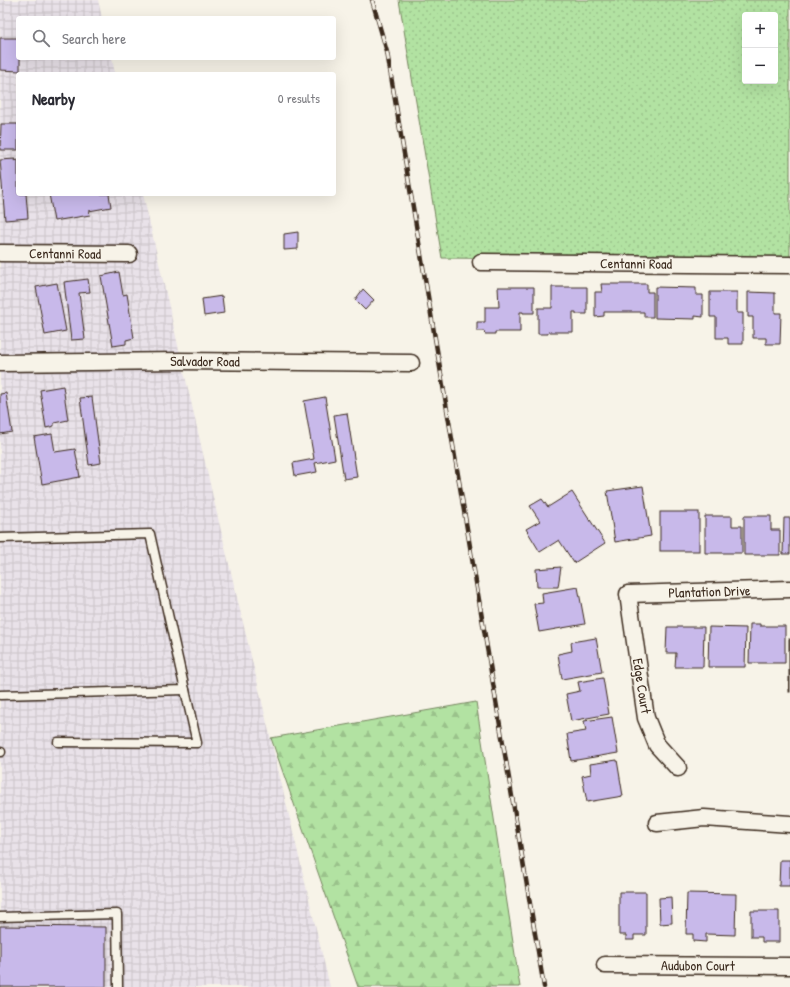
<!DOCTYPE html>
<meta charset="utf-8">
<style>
:root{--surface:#fff;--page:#f2f2f3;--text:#2b2b33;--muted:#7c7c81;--line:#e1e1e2}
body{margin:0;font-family:"Patrick Hand",sans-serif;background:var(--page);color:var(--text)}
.controls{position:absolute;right:12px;top:12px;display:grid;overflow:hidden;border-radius:4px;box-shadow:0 4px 16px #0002}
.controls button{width:36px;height:36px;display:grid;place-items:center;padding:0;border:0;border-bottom:1px solid var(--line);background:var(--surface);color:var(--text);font:20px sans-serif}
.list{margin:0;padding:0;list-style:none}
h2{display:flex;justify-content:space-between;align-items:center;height:52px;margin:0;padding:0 16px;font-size:17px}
h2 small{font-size:13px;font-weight:400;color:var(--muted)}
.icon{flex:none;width:22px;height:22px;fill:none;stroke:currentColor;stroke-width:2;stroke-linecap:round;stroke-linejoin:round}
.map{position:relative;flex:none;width:790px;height:987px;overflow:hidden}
.search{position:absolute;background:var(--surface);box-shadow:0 4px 16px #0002;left:16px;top:16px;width:320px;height:44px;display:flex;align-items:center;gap:10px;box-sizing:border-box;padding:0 14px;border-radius:4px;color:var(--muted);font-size:15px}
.panel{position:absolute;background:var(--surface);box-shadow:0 4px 16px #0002;left:16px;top:72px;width:320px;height:124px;border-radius:4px}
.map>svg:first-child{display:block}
</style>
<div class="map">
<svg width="790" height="987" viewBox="0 0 790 987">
<defs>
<pattern id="industrial-grid" width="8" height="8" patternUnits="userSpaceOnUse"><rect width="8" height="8" fill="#e9e2e9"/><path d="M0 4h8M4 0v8" fill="none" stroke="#c9c2c7"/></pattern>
<pattern id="grass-dots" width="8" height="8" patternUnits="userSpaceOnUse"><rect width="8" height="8" fill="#b2e2a2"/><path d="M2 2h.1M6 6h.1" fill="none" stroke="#9ac28b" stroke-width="1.8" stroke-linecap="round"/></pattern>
<pattern id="forest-firs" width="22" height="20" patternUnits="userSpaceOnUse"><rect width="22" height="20" fill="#b2e2a2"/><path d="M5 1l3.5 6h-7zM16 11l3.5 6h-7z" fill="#9ac28b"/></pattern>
</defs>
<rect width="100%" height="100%" fill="#f7f3e8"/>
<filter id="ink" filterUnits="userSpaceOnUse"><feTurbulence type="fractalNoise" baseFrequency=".025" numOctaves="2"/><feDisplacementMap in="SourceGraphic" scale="8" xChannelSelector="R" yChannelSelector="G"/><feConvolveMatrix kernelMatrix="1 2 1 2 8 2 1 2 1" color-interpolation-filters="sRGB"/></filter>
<g filter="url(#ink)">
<path fill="url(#industrial-grid)" d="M 0,0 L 98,0 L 102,18 L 18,18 L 18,58 L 112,58 L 115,74 L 18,74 L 18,194 L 143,194 L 213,497 L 330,987 L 0,987 Z"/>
<path fill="url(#grass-dots)" stroke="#768660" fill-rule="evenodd" d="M 399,0 L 790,0 L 790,261 L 442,258 ZM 745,15 L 775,15 L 775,81 L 745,81 Z"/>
<path fill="url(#forest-firs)" stroke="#768660" d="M 476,702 L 520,987 L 358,987 L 271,738 Z"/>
<g fill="#c8b9ea" stroke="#3b2a1e">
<path d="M 0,38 L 18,38 L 18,58 L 20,58 L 20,71 L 0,70 Z"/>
<path d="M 1,124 L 18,124 L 18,150 L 0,150 Z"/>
<path d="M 15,159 L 14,161 L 18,160 L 18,194 L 26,194 L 28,218 L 5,220 L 0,160 Z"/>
<path d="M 49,194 L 109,194 L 111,207 L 89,211 L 90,215 L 54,221 Z"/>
<path d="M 298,232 L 298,249 L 284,250 L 284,234 Z"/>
<path d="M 119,272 L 123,295 L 127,294 L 134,338 L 126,340 L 126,344 L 113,346 L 101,276 Z"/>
<path d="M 88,279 L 90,292 L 79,293 L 85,339 L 71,340 L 64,282 Z"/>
<path d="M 57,283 L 66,331 L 45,335 L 36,287 Z"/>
<path d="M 601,284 L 647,284 L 647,292 L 653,292 L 653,317 L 644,317 L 644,312 L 604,312 L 604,316 L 595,317 L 595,292 L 602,292 Z"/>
<path d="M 498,287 L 534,287 L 534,313 L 523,313 L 523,312 L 520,312 L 520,332 L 495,332 L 495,334 L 485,334 L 484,331 L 477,331 L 477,322 L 485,322 L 485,307 L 499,307 Z"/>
<path d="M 552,287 L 587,287 L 587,314 L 576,314 L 576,312 L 573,312 L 573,332 L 548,332 L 548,334 L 538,334 L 538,308 L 552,308 Z"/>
<path d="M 655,287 L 696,288 L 696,295 L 703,295 L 703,317 L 695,316 L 695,319 L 655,318 Z"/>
<path d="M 363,289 L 374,300 L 365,310 L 355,300 Z"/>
<path d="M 710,292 L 737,292 L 737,313 L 743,313 L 743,344 L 728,344 L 728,338 L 716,338 L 716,317 L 710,317 Z"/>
<path d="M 748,292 L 775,293 L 775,313 L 781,313 L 780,344 L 766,344 L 766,338 L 753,338 L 753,317 L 748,317 Z"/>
<path d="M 222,296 L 224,313 L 204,316 L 202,299 Z"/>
<path d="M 63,386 L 68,420 L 54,423 L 54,426 L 46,428 L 40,390 Z"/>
<path d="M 6,393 L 12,432 L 0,434 L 0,394 Z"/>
<path d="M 92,397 L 101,463 L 89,465 L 80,398 Z"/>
<path d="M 325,397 L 335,459 L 315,463 L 317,472 L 295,476 L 293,463 L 314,459 L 304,401 Z"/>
<path d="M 347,413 L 357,477 L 344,479 L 334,415 Z"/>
<path d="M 52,434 L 55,452 L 75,449 L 80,477 L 42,484 L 34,437 Z"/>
<path d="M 643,486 L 651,536 L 615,542 L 607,491 Z"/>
<path d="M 572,492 L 605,543 L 574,563 L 559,540 L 540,552 L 526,529 L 540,521 L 530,506 L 542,499 L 548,507 Z"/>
<rect x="660" y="512" width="39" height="39"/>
<path d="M 705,516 L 732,516 L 732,526 L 742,526 L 742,553 L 705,553 Z"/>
<path d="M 744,516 L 771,516 L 771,530 L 780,530 L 780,555 L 744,555 Z"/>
<path d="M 784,518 L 790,518 L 790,554 L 783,554 Z"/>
<path d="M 561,567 L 558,587 L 537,587 L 536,569 Z"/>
<path d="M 578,587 L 585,624 L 539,632 L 534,604 L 543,603 L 542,593 Z"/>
<path d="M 750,624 L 760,624 L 760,626 L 785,626 L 785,663 L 749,663 Z"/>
<path d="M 667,627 L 704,627 L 703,667 L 675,667 L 676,653 L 666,653 Z"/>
<path d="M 709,627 L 746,628 L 745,667 L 708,667 Z"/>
<path d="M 596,638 L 602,672 L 562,679 L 558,654 L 572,651 L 571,642 Z"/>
<rect x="789" y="639" width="1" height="53"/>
<path d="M 603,678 L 609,714 L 571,721 L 566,694 L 580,691 L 578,682 Z"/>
<path d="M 612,717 L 618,753 L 571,761 L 567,734 L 586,731 L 584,721 Z"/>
<path d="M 617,760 L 623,796 L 587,802 L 582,776 L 591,774 L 590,764 Z"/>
<path d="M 780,860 L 790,860 L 790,886 L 779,886 Z"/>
<path d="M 619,892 L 646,892 L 646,935 L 634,935 L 634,940 L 626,940 L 626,935 L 619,935 Z"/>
<path d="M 687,893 L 736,894 L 735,935 L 706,934 L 706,942 L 693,941 L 693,934 L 686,934 Z"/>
<path d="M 671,897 L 672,923 L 660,924 L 659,898 Z"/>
<path d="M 751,911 L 779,911 L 779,942 L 762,942 L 762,937 L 751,937 Z"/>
<path d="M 0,926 L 106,927 L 106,987 L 0,987 Z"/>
</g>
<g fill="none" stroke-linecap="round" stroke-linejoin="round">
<defs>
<g id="service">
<path d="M 0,538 L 150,534 L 185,690 L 0,695"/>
<path d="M 58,742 L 197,743 L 185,690"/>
<path d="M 0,752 L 1,752"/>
<path d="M 0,917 L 117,914 L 118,987"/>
</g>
<g id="minor">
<path id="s1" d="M 0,253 L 129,254"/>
<path id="s2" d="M 481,262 L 790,265"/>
<path id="s3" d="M 0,363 L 180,361 L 411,363"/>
<path id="s4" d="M 678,768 L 657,745 L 646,718 L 628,594 L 790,589"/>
<path d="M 657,823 L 704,818 L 790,824"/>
<path id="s5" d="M 605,965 L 790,966"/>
</g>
</defs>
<use href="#service" stroke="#3b2a1e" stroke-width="11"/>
<use href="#minor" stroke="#3b2a1e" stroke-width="19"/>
<use href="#service" stroke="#f7f3e8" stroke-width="8"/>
<use href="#minor" stroke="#f7f3e8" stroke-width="16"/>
<defs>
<path id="rail" d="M 372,0 L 387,52 L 393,88 L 544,987"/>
</defs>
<use href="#rail" stroke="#3b2a1e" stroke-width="4.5"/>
<use href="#rail" stroke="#f7f3e8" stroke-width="3" stroke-dasharray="9" stroke-linecap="butt"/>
</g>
</g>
<g text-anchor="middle" stroke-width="3.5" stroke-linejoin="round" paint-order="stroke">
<g font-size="14" fill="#3b2a1e" stroke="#f7f3e8">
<text dy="5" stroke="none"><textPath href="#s1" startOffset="65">Centanni Road</textPath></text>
<text dy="5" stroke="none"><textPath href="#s2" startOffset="155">Centanni Road</textPath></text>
<text dy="5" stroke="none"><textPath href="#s3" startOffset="205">Salvador Road</textPath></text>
<text dy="5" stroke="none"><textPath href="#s4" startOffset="267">Plantation Drive</textPath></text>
<text transform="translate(642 686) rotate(81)" y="5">Edge Court</text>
<text dy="5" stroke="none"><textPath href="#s5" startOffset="93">Audubon Court</textPath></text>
</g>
</g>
</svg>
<div class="controls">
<button>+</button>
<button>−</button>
</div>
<div class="search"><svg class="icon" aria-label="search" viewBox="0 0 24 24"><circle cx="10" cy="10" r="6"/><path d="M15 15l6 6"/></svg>Search here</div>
<section class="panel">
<h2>Nearby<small>0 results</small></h2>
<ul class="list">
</ul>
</section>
</div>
